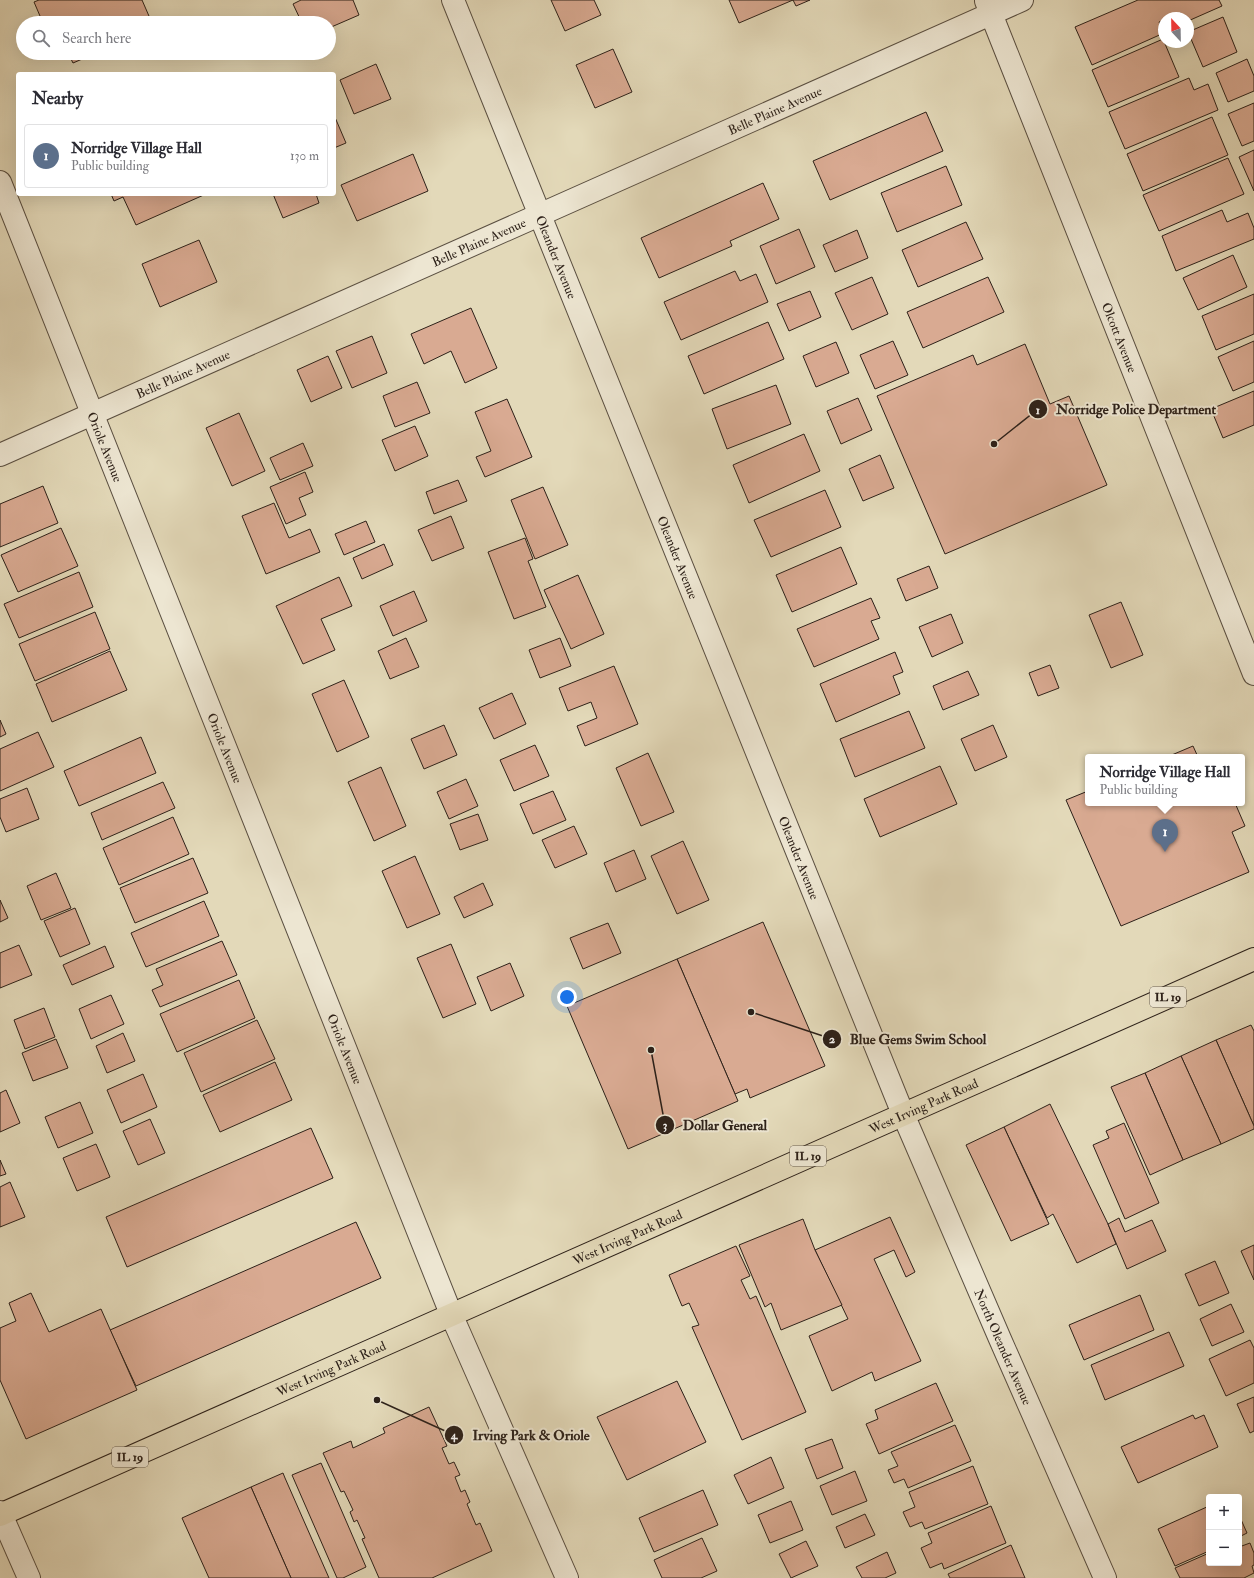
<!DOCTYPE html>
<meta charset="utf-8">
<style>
:root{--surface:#fff;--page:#f7f7f7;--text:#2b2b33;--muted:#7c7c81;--line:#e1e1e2;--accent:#8f2418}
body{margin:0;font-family:"IM FELL Double Pica",serif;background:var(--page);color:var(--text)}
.controls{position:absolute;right:12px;bottom:12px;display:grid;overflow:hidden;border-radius:4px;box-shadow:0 4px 16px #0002}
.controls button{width:36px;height:36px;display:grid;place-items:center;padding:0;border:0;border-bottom:1px solid var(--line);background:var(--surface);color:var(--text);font:20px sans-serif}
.compass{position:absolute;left:1158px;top:12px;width:36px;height:36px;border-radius:50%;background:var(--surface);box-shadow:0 4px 16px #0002;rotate:338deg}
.you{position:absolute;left:567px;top:997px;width:14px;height:14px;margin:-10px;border:3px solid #fff;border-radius:50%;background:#1a73e8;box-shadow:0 0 0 6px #1a73e833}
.badge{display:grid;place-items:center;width:26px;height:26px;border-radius:50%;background:var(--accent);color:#fff;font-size:13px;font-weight:700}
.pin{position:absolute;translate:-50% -33px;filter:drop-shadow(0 1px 2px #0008)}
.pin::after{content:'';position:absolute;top:21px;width:14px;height:12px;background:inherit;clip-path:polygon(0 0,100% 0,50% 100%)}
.popup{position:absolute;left:1085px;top:754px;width:160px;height:52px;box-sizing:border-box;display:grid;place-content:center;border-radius:4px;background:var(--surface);filter:drop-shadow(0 1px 3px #0005);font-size:13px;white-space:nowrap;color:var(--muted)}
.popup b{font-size:15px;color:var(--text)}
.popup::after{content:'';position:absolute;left:50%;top:100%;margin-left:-8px;border:8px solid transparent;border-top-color:var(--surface)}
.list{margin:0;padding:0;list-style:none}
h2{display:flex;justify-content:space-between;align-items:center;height:52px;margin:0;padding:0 16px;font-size:17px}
h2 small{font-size:13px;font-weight:400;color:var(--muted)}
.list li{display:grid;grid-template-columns:26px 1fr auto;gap:12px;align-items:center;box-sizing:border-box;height:64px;margin:0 8px 8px;padding:0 8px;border:1px solid var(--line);border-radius:4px}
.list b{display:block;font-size:15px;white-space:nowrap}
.list p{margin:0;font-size:13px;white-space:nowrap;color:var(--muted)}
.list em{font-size:13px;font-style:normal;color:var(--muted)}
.icon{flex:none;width:22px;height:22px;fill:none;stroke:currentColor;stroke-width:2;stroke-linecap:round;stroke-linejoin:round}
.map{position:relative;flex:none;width:1254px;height:1578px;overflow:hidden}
.search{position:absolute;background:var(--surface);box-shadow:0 4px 16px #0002;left:16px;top:16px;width:320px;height:44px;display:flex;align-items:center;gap:10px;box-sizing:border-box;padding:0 14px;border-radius:22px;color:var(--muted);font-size:15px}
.panel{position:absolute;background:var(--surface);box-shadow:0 4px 16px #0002;left:16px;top:72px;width:320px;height:124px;border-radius:4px}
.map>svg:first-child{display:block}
</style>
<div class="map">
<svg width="1254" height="1578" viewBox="0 0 1254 1578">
<rect width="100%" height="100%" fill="#e3d9b9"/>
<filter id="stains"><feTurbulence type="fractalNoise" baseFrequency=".005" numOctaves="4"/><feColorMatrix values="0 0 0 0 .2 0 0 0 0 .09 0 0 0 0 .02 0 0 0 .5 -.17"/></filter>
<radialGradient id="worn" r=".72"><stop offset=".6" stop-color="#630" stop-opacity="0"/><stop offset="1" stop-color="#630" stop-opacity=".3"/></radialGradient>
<g fill="#d9aa92" stroke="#2d2119">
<path d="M 39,0 L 142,0 L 152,23 L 43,23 L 34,2 Z"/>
<path d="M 301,0 L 353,0 L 359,15 L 329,28 L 329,23 L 302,23 L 293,4 Z"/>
<path d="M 551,0 L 594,0 L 601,15 L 565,31 Z"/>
<path d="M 729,0 L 810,0 L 796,6 L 793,0 L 739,23 Z"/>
<path d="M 1138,0 L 1219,0 L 1222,6 L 1188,21 L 1188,18 L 1183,18 L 1181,13 L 1169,18 L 1164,18 L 1164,20 L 1159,22 L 1164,33 L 1092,65 L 1075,27 Z"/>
<path d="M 1223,17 L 1237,52 L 1203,67 L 1188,32 Z"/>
<path d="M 1163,39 L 1179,77 L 1108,107 L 1092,70 Z"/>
<path d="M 613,49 L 632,92 L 595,108 L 576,65 Z"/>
<path d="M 68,53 L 96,53 L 73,63 Z"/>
<path d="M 1247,59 L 1254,76 L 1254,91 L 1228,102 L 1216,73 Z"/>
<path d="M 376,64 L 391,99 L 354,114 L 340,80 Z"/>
<path d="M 1189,78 L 1194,90 L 1208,84 L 1218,110 L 1125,149 L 1109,112 Z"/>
<path d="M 1254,103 L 1254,141 L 1242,146 L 1228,114 Z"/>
<path d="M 926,112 L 943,151 L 830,200 L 813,161 Z"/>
<path d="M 334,115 L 346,143 L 334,148 Z"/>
<path d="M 1212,117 L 1228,155 L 1143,191 L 1127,154 Z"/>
<path d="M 1254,150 L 1254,191 L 1239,157 Z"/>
<path d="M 413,154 L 428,191 L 357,221 L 341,185 Z"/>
<path d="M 1228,158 L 1244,194 L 1159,231 L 1143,195 Z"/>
<path d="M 946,166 L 962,205 L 897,232 L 881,193 Z"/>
<path d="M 763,183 L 779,219 L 730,241 L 732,246 L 659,278 L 641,238 Z"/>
<path d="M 111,194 L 206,194 L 136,225 L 123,197 L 114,201 Z"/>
<path d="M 273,194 L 316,194 L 319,203 L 283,218 Z"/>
<path d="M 1222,210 L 1227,222 L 1248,213 L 1254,228 L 1254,239 L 1176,271 L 1162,236 Z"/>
<path d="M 966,222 L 983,259 L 918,287 L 902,250 Z"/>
<path d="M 799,229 L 815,267 L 776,284 L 760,246 Z"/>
<path d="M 857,230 L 868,258 L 835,272 L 823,245 Z"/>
<path d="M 199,240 L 217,282 L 160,307 L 142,264 Z"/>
<path d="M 1233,255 L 1247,287 L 1198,310 L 1183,278 Z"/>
<path d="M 735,271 L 740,281 L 756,274 L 768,302 L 681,340 L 664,302 Z"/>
<path d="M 872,277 L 888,314 L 852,330 L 835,293 Z"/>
<path d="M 988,277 L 1004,312 L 923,348 L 907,312 Z"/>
<path d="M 810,291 L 821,317 L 789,331 L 777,304 Z"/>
<path d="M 1254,294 L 1254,334 L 1216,350 L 1202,316 Z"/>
<path d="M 471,308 L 497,368 L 465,383 L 451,351 L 424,364 L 411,334 Z"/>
<path d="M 768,322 L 784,359 L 704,394 L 688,356 Z"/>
<path d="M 372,336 L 387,373 L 352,388 L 336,351 Z"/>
<path d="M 893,341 L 908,375 L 875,389 L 860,355 Z"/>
<path d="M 1254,341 L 1254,382 L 1233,391 L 1218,357 Z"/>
<path d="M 836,342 L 849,373 L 816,387 L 803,356 Z"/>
<path d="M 1025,344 L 1050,404 L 1069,396 L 1107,485 L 945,554 L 877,396 L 973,355 L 977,365 Z"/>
<path d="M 328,356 L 342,388 L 311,402 L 297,370 Z"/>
<path d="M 417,382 L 430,413 L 395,427 L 383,396 Z"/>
<path d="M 776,385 L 791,424 L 727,449 L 712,409 Z"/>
<path d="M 1254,391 L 1254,425 L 1223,438 L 1211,409 Z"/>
<path d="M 858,398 L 872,430 L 841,444 L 827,411 Z"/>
<path d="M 507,399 L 532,457 L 485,477 L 476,457 L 491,451 L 475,412 Z"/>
<path d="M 239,413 L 265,471 L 232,486 L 206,428 Z"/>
<path d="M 415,426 L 428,456 L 395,471 L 382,440 Z"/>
<path d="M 804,434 L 820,471 L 749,503 L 733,465 Z"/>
<path d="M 303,443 L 313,466 L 280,480 L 270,458 Z"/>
<path d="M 880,455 L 894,488 L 863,501 L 849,469 Z"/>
<path d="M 305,472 L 313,492 L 299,498 L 306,515 L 286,524 L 270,487 Z"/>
<path d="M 458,480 L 467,501 L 434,514 L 426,492 Z"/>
<path d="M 43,486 L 58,523 L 0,547 L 0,504 Z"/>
<path d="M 543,487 L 568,545 L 535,559 L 511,500 Z"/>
<path d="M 825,490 L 841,527 L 771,557 L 754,520 Z"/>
<path d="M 274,503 L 289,538 L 310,529 L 320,552 L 266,574 L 242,516 Z"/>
<path d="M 451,516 L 464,548 L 432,561 L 418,530 Z"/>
<path d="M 366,521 L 375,542 L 344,555 L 335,534 Z"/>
<path d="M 61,528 L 78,566 L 18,592 L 1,555 Z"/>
<path d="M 525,538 L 533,559 L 528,561 L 546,607 L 514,619 L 488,552 Z"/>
<path d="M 384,544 L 393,565 L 362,579 L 353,558 Z"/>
<path d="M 841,547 L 857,584 L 792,612 L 776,575 Z"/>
<path d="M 929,566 L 938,588 L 906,601 L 897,579 Z"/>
<path d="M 79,572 L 93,607 L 19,638 L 4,604 Z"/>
<path d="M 578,575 L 604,634 L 571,649 L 544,590 Z"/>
<path d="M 339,577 L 352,606 L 321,619 L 335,650 L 303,664 L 276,606 Z"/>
<path d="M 414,591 L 427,621 L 393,636 L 380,606 Z"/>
<path d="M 871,598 L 880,618 L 871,621 L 879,639 L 814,667 L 797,629 Z"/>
<path d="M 1121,602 L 1143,655 L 1111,668 L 1089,615 Z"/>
<path d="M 95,612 L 110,649 L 35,681 L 19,644 Z"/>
<path d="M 951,614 L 963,643 L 932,657 L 919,627 Z"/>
<path d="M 406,638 L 419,667 L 390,679 L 378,651 Z"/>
<path d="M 560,638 L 571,666 L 540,678 L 529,650 Z"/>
<path d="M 110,651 L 127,690 L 52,722 L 36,684 Z"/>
<path d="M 895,652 L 903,672 L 893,676 L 900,694 L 836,722 L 820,684 Z"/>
<path d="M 1050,665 L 1059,688 L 1038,696 L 1029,673 Z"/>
<path d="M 614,666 L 638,724 L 585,746 L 577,726 L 597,718 L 591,702 L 568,711 L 559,688 Z"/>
<path d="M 968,671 L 979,695 L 943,710 L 933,686 Z"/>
<path d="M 344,680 L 369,737 L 337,752 L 312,694 Z"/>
<path d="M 512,693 L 526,724 L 494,739 L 479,708 Z"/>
<path d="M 909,711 L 925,748 L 855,777 L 840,739 Z"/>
<path d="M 0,720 L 6,734 L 0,737 Z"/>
<path d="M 444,725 L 457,755 L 424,769 L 411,739 Z"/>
<path d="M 993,725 L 1007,757 L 975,771 L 961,739 Z"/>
<path d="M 38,732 L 54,767 L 0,791 L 0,749 Z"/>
<path d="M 141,737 L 156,773 L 79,806 L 64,771 Z"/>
<path d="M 535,745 L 549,776 L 514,791 L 500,760 Z"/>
<path d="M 1193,746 L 1198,757 L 1167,757 Z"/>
<path d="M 648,753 L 674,812 L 641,826 L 616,768 Z"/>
<path d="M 940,766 L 957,804 L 880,837 L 864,799 Z"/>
<path d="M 381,767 L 406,826 L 374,841 L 348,782 Z"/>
<path d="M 466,779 L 478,806 L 449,819 L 437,792 Z"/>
<path d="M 163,782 L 175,808 L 102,840 L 91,813 Z"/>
<path d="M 27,788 L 39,819 L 6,832 L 0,817 L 0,799 Z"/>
<path d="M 553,791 L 566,820 L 533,834 L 520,804 Z"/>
<path d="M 1088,791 L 1088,803 L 1235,803 L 1245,826 L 1232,832 L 1249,872 L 1121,926 L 1066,800 Z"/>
<path d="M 478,814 L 488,840 L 460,850 L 450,824 Z"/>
<path d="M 173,817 L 189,854 L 119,885 L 103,848 Z"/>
<path d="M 574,826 L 587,854 L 555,868 L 542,840 Z"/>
<path d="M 683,841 L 709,900 L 677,914 L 651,856 Z"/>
<path d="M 634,850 L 646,879 L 616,892 L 604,863 Z"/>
<path d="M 415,856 L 440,914 L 407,928 L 382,871 Z"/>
<path d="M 193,858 L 208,893 L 135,923 L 120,888 Z"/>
<path d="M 56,873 L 71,908 L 41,920 L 27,886 Z"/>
<path d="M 483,883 L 493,905 L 464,918 L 454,897 Z"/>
<path d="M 0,900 L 8,918 L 0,922 Z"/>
<path d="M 204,901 L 219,936 L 146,967 L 131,933 Z"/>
<path d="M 75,908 L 90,944 L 60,957 L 44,921 Z"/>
<path d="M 763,922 L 825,1066 L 750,1098 L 747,1089 L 735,1094 L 677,959 Z"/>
<path d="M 608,923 L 621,953 L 583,969 L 570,938 Z"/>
<path d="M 222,941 L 237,975 L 160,1007 L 152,990 L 163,985 L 156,969 Z"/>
<path d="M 451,944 L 476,1004 L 443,1018 L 417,958 Z"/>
<path d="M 19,945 L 32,975 L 0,988 L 0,953 Z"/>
<path d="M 105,946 L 114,967 L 72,985 L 63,965 Z"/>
<path d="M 677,959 L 738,1101 L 628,1149 L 567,1006 Z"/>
<path d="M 510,963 L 524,996 L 491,1011 L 477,977 Z"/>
<path d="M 239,980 L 255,1018 L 177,1052 L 160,1014 Z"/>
<path d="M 111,995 L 124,1024 L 91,1039 L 79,1009 Z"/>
<path d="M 44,1008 L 55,1037 L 25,1049 L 14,1020 Z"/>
<path d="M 257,1020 L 275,1059 L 201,1092 L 184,1053 Z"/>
<path d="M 1251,1025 L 1254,1031 L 1254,1126 L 1216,1040 Z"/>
<path d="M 123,1033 L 135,1061 L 107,1073 L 96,1046 Z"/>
<path d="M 56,1039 L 68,1068 L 33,1081 L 22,1053 Z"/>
<path d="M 1216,1040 L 1254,1126 L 1254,1129 L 1221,1144 L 1181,1056 Z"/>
<path d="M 1181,1056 L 1221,1144 L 1183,1160 L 1145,1073 Z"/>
<path d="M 275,1062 L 292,1100 L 220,1132 L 203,1095 Z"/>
<path d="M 1145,1073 L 1183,1160 L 1150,1175 L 1111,1087 Z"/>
<path d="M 143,1074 L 157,1107 L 121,1123 L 107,1090 Z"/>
<path d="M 6,1090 L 20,1123 L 0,1132 L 0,1093 Z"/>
<path d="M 80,1102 L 93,1133 L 58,1148 L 45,1117 Z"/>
<path d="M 1050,1104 L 1108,1224 L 1116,1244 L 1077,1263 L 1053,1214 L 1047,1218 L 1004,1127 Z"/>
<path d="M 150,1119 L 165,1153 L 138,1165 L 123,1131 Z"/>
<path d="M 1124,1123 L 1159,1203 L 1125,1219 L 1093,1145 L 1109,1138 L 1106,1131 Z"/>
<path d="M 1004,1127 L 1049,1224 L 1011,1241 L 966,1145 Z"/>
<path d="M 311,1128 L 333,1178 L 127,1267 L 106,1217 Z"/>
<path d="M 96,1144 L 110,1177 L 77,1191 L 63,1158 Z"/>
<path d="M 0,1160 L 6,1174 L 0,1176 Z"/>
<path d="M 10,1182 L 25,1217 L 0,1227 L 0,1187 Z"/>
<path d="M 890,1217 L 915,1272 L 906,1277 L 894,1250 L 874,1259 L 921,1361 L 875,1381 L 872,1372 L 832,1391 L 809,1336 L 848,1319 L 815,1250 Z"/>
<path d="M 1119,1218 L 1125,1232 L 1152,1220 L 1166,1251 L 1127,1269 L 1108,1224 Z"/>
<path d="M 803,1219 L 815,1250 L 842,1305 L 781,1330 L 771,1303 L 765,1307 L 739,1245 Z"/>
<path d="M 356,1222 L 381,1278 L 136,1386 L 110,1330 Z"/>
<path d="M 1254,1245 L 1254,1280 L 1241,1251 Z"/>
<path d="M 736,1246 L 750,1276 L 741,1280 L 750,1299 L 756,1296 L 806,1412 L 742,1440 L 692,1327 L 699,1325 L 689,1303 L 682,1306 L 669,1275 Z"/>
<path d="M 1215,1261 L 1229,1293 L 1199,1306 L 1185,1274 Z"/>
<path d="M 31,1293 L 49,1332 L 101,1309 L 137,1390 L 26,1439 L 0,1380 L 0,1328 L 16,1321 L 9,1303 Z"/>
<path d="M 1140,1295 L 1154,1330 L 1084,1360 L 1069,1325 Z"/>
<path d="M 1231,1304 L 1244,1332 L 1212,1346 L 1200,1319 Z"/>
<path d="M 1169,1332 L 1184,1366 L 1105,1400 L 1091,1365 Z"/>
<path d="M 1250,1340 L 1254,1348 L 1254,1383 L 1226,1396 L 1209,1359 Z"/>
<path d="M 677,1381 L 706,1442 L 627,1480 L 597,1417 Z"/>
<path d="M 936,1383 L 953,1421 L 879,1454 L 866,1424 L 878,1419 L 875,1410 Z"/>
<path d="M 1254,1397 L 1254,1431 L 1250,1433 L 1237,1404 Z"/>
<path d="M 429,1407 L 447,1446 L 442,1448 L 449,1464 L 454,1462 L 460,1475 L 455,1477 L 461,1492 L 465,1490 L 470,1502 L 467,1504 L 476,1525 L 480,1523 L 492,1551 L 432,1578 L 379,1578 L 362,1539 L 365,1538 L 357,1520 L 354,1522 L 350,1512 L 353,1510 L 344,1491 L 341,1492 L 323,1453 L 351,1441 L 353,1448 L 385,1433 L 383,1428 Z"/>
<path d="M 1193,1415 L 1195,1419 L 1204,1415 L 1218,1447 L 1138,1483 L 1121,1447 Z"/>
<path d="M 955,1425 L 971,1461 L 908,1488 L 904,1479 L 894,1483 L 888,1470 L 898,1466 L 891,1452 Z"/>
<path d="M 832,1439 L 843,1468 L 817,1479 L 805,1449 Z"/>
<path d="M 771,1457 L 784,1488 L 748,1504 L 734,1475 Z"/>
<path d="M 321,1463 L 366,1567 L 343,1578 L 337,1578 L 292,1475 Z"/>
<path d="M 973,1466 L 988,1504 L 925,1529 L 922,1522 L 910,1527 L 903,1512 L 915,1507 L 909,1492 Z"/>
<path d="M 855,1471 L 867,1501 L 832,1515 L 820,1486 Z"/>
<path d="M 283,1473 L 285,1478 L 329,1578 L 291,1578 L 251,1487 Z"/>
<path d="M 251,1487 L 291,1578 L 209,1578 L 182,1518 Z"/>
<path d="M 703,1490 L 718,1525 L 654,1552 L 639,1518 Z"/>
<path d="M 791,1501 L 803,1530 L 770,1543 L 758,1515 Z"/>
<path d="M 991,1506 L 1006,1543 L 944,1569 L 942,1563 L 930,1568 L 921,1548 L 932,1543 L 928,1533 Z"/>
<path d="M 1209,1506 L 1209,1551 L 1175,1566 L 1158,1529 Z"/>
<path d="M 865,1514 L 875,1535 L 845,1548 L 836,1527 Z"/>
<path d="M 1239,1515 L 1247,1533 L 1239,1537 Z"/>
<path d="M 702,1538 L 717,1571 L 701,1578 L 662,1578 L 654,1560 Z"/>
<path d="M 806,1541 L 818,1566 L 791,1578 L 779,1554 Z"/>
<path d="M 1250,1543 L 1254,1553 L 1254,1565 L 1252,1566 L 1254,1573 L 1244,1578 L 1180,1578 L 1175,1568 L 1209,1553 L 1209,1563 L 1239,1563 L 1239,1547 Z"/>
<path d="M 1011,1545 L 1025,1578 L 950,1578 L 948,1574 Z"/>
<path d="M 887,1552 L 896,1573 L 885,1578 L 862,1578 L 856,1567 Z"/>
</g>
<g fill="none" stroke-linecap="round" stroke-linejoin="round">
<defs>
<g id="street">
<path id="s1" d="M 453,0 L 903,1114 L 1000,1339 L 1105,1578"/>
<path id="s2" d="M 986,1 L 1254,674"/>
<path id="s3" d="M 0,182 L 451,1314 L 567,1578"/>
<path id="s4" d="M 0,455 L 1022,0"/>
<path d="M 0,1512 L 29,1578"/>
</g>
<g id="primary">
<path id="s5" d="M 0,1515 L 1254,959"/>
</g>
</defs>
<use href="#street" stroke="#5a4f41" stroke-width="24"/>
<use href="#primary" stroke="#2d2119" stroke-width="24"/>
<use href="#street" stroke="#ede6d2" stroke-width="22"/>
<use href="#primary" stroke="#e3d9b9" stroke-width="22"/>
</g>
<g text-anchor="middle" stroke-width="4" stroke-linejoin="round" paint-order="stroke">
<g fill="#ede6d2" stroke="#675c50" stroke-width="1">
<rect x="1150" y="987" width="36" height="20" rx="3"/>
<rect x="790" y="1146" width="36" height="20" rx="3"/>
<rect x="112" y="1447" width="36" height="20" rx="3"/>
</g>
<g font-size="12" font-weight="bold" fill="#2d2119">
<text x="1168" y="1001">IL 19</text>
<text x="808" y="1160">IL 19</text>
<text x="130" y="1461">IL 19</text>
</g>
<g font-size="13" fill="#2d2119" stroke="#ede6d2">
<text dy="5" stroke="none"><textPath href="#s4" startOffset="848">Belle Plaine Avenue</textPath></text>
<text dy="5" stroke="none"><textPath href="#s4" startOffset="524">Belle Plaine Avenue</textPath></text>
<text dy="5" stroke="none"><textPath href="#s1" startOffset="277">Oleander Avenue</textPath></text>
<text dy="5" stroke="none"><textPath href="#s2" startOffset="362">Olcott Avenue</textPath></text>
<text dy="5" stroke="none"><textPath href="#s4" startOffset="200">Belle Plaine Avenue</textPath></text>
<text dy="5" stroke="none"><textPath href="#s3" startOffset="285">Oriole Avenue</textPath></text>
<text dy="5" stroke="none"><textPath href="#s1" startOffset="601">Oleander Avenue</textPath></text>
<text dy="5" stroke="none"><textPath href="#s3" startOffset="609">Oriole Avenue</textPath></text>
<text dy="5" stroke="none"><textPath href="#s1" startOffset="925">Oleander Avenue</textPath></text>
<text dy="5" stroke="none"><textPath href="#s3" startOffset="933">Oriole Avenue</textPath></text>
<text dy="5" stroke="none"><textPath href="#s5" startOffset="1010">West Irving Park Road</textPath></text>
<text dy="5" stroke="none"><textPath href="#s5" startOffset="686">West Irving Park Road</textPath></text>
<text dy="5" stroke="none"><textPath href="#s1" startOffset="1455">North Oleander Avenue</textPath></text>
<text dy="5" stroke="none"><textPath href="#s5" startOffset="362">West Irving Park Road</textPath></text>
</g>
</g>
<path fill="none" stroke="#2d2119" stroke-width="1.5" d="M994 444L1038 409M751 1012L832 1039M651 1050L665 1125M377 1400L454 1435"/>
<g fill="#2d2119" stroke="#ede6d2" stroke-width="1.5">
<circle cx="994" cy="444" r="4"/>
<circle cx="751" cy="1012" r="4"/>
<circle cx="651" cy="1050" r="4"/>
<circle cx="377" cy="1400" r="4"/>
<circle cx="1038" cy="409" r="10"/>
<circle cx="832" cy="1039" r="10"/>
<circle cx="665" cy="1125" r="10"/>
<circle cx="454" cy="1435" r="10"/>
</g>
<g font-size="12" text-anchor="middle" font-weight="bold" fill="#fff">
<text x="1038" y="414">1</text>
<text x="832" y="1043">2</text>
<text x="665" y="1129">3</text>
<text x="454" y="1439">4</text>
</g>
<g font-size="14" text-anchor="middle" font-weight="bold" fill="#2d2119" stroke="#ede6d2" stroke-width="4" stroke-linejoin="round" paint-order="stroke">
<text x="1136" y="414">Norridge Police Department</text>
<text x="918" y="1044">Blue Gems Swim School</text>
<text x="725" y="1130">Dollar General</text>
<text x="531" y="1440">Irving Park &amp; Oriole</text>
</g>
<rect width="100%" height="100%" filter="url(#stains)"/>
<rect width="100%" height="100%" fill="url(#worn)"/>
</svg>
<div class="controls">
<button>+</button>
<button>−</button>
</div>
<svg class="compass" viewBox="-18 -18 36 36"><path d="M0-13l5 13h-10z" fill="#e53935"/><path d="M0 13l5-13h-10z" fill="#7c7c81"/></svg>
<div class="you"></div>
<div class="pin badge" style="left:1165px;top:852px;background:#5c6f8a">1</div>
<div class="popup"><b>Norridge Village Hall</b>Public building</div>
<div class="search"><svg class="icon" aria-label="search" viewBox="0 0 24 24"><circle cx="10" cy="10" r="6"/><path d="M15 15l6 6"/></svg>Search here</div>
<section class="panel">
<h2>Nearby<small></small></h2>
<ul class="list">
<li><span class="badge" style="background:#5c6f8a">1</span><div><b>Norridge Village Hall</b><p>Public building</p></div><em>130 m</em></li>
</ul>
</section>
</div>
